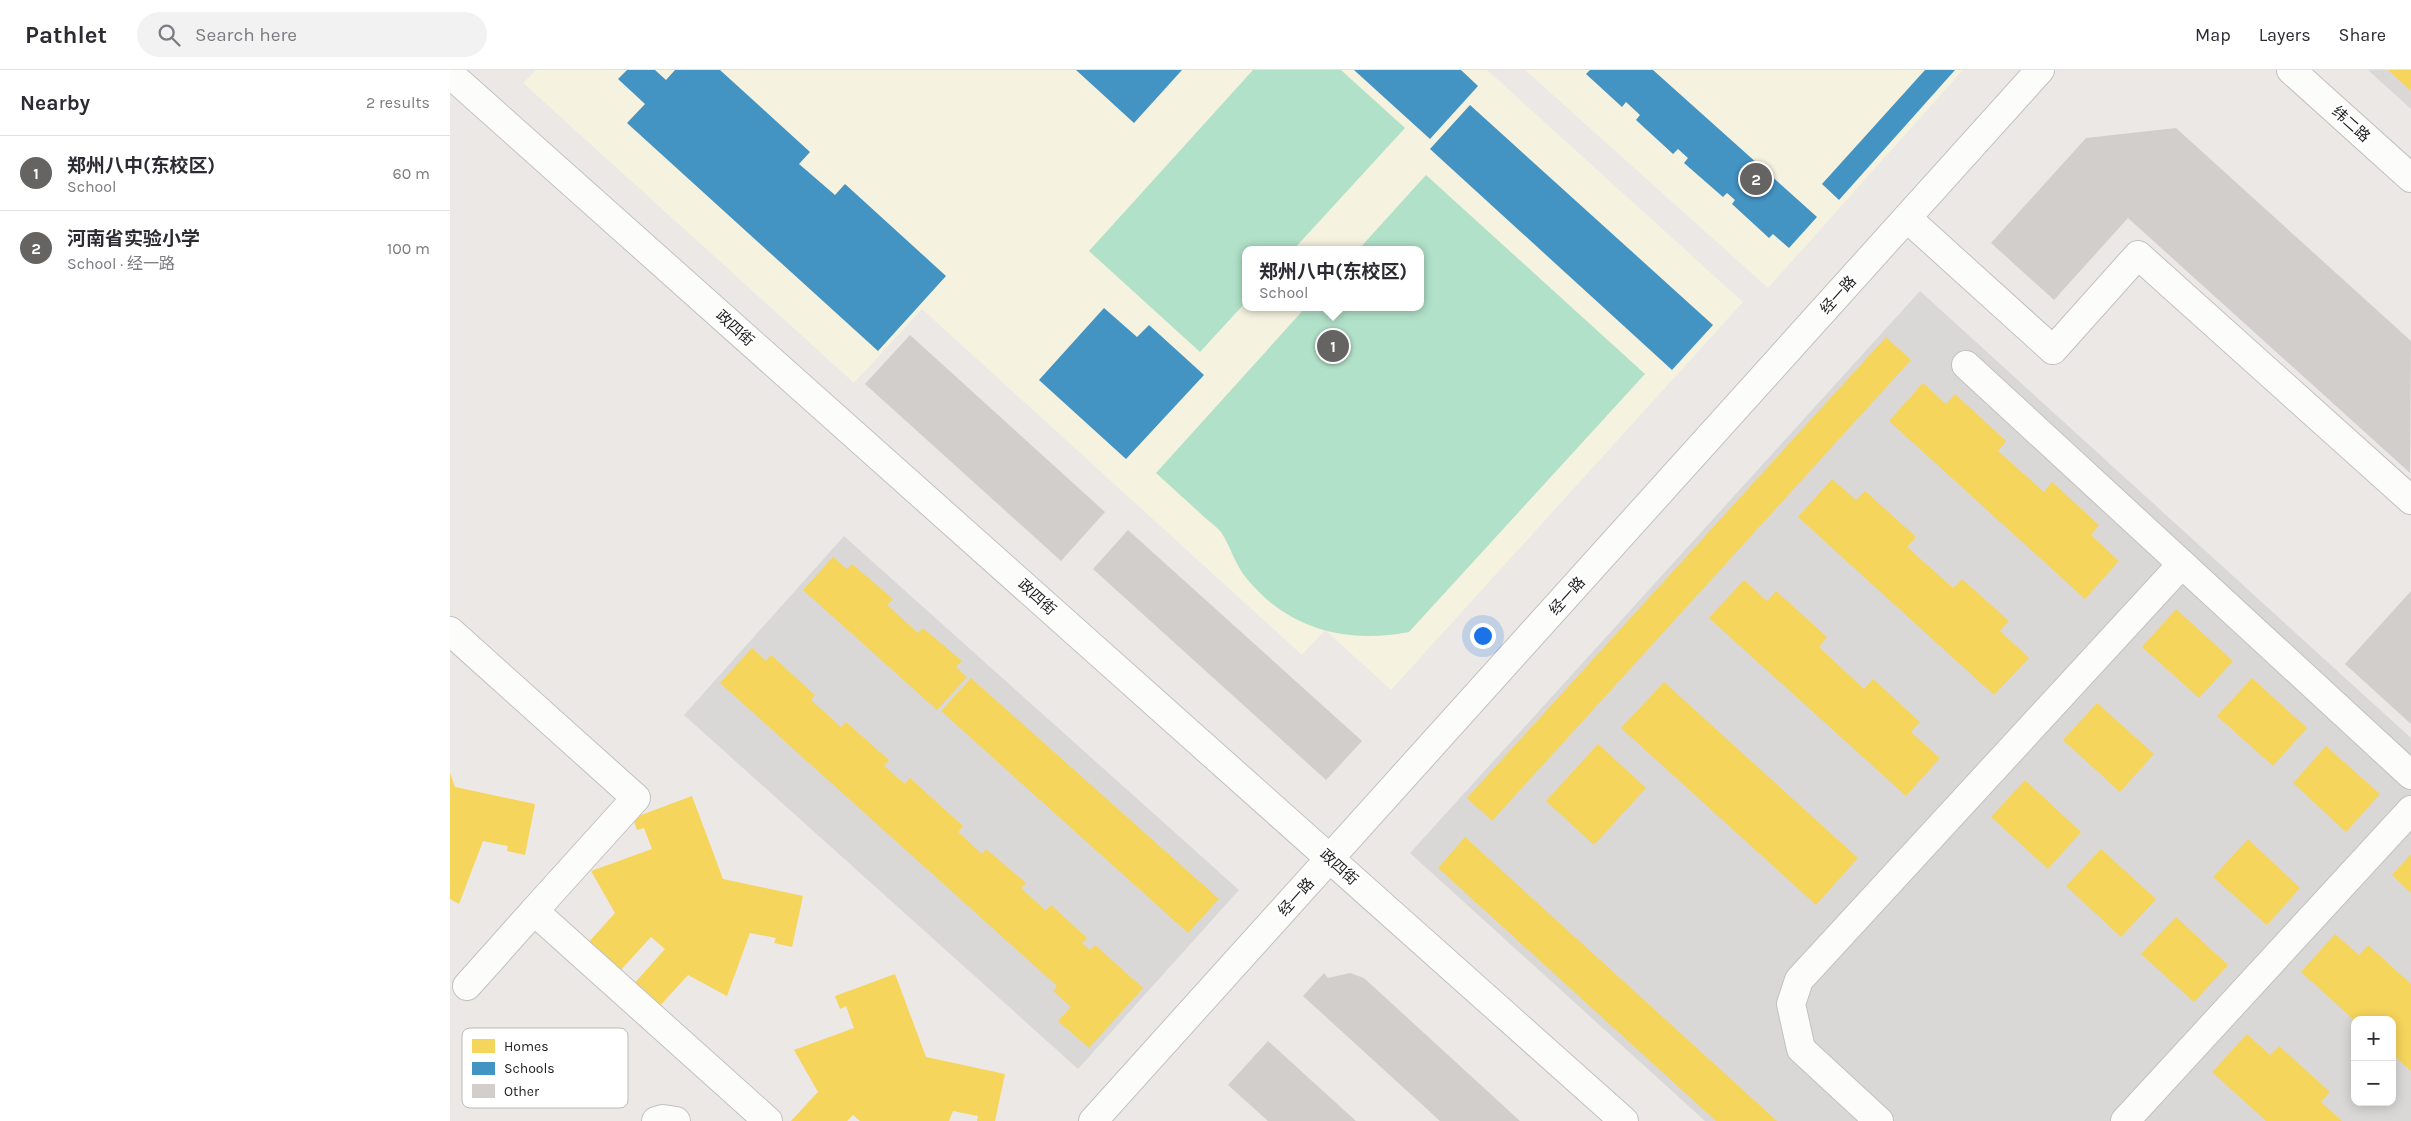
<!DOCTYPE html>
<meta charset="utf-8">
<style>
:root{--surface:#fff;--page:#f2f2f3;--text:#2b2b33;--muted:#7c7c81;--line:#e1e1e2;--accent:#656463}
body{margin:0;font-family:Karla,"Noto Sans SC",sans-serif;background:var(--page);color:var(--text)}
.controls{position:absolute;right:15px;bottom:15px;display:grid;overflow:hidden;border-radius:10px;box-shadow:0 2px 12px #0003}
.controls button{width:45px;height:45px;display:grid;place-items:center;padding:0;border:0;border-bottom:1px solid var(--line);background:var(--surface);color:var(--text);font:25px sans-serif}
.you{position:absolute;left:1032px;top:565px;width:18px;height:18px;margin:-12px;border:4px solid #fff;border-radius:50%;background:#1a73e8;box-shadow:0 0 0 8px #1a73e833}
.badge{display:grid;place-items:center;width:32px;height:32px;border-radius:50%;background:var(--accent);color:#fff;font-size:16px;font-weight:700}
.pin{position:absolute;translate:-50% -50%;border:2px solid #fff;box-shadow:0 1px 5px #0006}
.popup{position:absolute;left:792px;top:176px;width:182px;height:65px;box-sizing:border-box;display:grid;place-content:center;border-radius:10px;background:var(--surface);filter:drop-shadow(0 1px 4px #0005);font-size:16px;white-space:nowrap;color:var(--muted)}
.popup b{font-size:19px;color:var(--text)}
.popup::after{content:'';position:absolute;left:50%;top:100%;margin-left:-10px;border:10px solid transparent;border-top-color:var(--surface)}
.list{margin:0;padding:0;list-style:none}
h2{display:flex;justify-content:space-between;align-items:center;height:65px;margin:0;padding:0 20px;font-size:21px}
h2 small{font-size:16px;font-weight:400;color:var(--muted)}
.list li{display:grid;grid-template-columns:32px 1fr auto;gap:15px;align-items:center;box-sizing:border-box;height:75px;padding:0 20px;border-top:1px solid var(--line)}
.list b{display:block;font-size:19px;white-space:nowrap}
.list p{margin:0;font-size:16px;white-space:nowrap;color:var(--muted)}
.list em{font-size:16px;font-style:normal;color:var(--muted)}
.icon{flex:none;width:28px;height:28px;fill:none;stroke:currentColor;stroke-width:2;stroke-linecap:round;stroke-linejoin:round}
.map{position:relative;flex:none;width:1961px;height:1051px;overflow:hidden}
header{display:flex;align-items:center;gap:30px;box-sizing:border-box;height:70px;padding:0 25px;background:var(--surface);border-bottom:1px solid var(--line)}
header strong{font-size:24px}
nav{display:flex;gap:28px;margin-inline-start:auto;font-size:18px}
.search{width:350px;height:45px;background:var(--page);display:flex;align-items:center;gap:12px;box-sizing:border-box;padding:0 18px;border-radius:28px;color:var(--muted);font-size:19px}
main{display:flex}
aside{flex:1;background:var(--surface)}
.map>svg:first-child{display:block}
</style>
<header>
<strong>Pathlet</strong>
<div class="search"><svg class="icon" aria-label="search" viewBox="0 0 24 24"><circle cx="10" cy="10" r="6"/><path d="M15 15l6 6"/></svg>Search here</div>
<nav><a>Map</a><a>Layers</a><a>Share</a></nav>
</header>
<main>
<aside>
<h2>Nearby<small>2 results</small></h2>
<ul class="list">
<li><span class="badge">1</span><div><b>郑州八中(东校区)</b><p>School</p></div><em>60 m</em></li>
<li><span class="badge">2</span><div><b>河南省实验小学</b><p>School · 经一路</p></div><em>100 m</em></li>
</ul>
</aside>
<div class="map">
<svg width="1961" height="1051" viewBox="0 0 1961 1051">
<rect width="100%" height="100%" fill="#ebe8e5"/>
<g fill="#dad8d7" fill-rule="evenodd">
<path d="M 1918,0 L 1961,0 L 1961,39 Z"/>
<path d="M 1470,221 L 1961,668 L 1961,1051 L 1255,1051 L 960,783 ZM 1905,950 L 1942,950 L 1942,1032 L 1905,1032 Z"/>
<path d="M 394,466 L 789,820 L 628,999 L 234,645 Z"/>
</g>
<g fill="#f5f2e0" fill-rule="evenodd">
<path d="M 86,0 L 1037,0 L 1293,232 L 941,620 L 875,560 L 852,585 L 472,239 L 404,313 L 73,13 ZM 796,180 L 970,180 L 970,237 L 796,237 Z"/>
<path d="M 1075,0 L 1513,0 L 1318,218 Z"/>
</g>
<g fill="#b1e1c8">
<path d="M 803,0 L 891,0 L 955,58 L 843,180 L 796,180 L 795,233 L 750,282 L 639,181 Z"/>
<path d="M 976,105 L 1195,304 L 959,562 C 897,574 839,560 797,509 C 785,495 781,477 771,462 C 766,456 757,450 751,444 C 736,430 721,417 706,403 L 856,237 L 970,237 L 970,180 L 908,180 Z"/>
</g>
<g fill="#f6d55c">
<path d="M 1938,0 L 1961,0 L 1961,21 Z"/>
<path d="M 1436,267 L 1461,290 L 1042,751 L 1017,728 Z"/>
<path d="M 1473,313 L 1496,334 L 1505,324 L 1556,371 L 1548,381 L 1594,422 L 1602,412 L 1649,455 L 1641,465 L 1669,491 L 1635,529 L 1439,351 Z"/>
<path d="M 1382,409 L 1406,430 L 1415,421 L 1466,467 L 1457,477 L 1503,518 L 1512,509 L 1559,551 L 1550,561 L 1579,588 L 1544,625 L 1348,447 Z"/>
<path d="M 383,487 L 397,499 L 402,494 L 443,529 L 437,535 L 468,563 L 473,558 L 512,591 L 506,597 L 517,607 L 487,640 L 353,520 Z"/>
<path d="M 1294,510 L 1317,531 L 1326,521 L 1377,567 L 1369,577 L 1414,619 L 1423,609 L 1470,652 L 1461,662 L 1490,688 L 1456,726 L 1259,548 Z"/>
<path d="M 1726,539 L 1783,591 L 1749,628 L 1692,577 Z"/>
<path d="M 302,578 L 316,591 L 321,585 L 365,625 L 361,630 L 391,657 L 396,652 L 439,690 L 434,696 L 455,714 L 460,708 L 513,756 L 508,762 L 532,784 L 536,779 L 576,813 L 571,818 L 596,841 L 601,835 L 637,868 L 632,873 L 640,880 L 645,875 L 693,918 L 639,978 L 608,951 L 621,937 L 603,921 L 607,916 L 270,613 Z"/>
<path d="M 521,608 L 769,829 L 738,863 L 491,641 Z"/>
<path d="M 1802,608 L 1857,658 L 1823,696 L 1767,646 Z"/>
<path d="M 1214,612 L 1408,788 L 1366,835 L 1171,658 Z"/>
<path d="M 1647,633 L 1704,684 L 1670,722 L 1613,670 Z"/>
<path d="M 1148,674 L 1196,718 L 1144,775 L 1096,731 Z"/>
<path d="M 1876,676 L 1930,724 L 1896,762 L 1843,713 Z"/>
<path d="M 0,703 L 5,717 L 85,734 L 75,785 L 57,781 L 58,776 L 33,771 L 9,834 L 0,829 Z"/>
<path d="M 1575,710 L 1631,762 L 1598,799 L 1541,747 Z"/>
<path d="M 242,726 L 273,809 L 353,826 L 342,877 L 324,873 L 326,868 L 300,863 L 277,926 L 238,905 L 207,939 L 182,916 L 215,879 L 201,867 L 168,903 L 137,874 L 165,843 L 141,801 L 202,779 L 194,758 L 187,760 L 183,748 Z"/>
<path d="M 1015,767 L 1327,1051 L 1266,1051 L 988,798 Z"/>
<path d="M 1798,769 L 1850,818 L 1817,855 L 1763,807 Z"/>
<path d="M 1651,779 L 1706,829 L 1671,867 L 1616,816 Z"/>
<path d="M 1961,784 L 1961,823 L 1942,805 Z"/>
<path d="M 1726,847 L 1778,895 L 1744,932 L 1691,884 Z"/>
<path d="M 1885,864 L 1909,885 L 1918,875 L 1961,914 L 1961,1001 L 1942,984 L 1942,950 L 1904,950 L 1851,902 Z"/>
<path d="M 445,904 L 476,987 L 555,1004 L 545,1051 L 527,1051 L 528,1046 L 503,1041 L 499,1051 L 410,1051 L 403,1045 L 397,1051 L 341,1051 L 368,1022 L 344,980 L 404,958 L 396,936 L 390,939 L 385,926 Z"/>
<path d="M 1797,964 L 1820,985 L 1829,976 L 1880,1022 L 1871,1032 L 1892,1051 L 1816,1051 L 1762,1002 Z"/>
</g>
<g fill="#4393c3">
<path d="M 177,0 L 205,0 L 216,10 L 225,0 L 270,0 L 360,82 L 349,94 L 385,125 L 395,114 L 496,206 L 428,281 L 177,53 L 195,34 L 168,9 Z"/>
<path d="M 626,0 L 732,0 L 684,53 Z"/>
<path d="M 904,0 L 1011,0 L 1028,16 L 980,69 Z"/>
<path d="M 1140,0 L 1203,0 L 1367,147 L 1339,178 L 1323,164 L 1319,168 L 1282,134 L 1285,130 L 1277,123 L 1273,127 L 1234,93 L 1238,88 L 1228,79 L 1223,84 L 1186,50 L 1190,45 L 1176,32 L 1172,37 L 1136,4 Z"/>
<path d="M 1475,0 L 1505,0 L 1389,130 L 1372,114 Z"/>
<path d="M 1020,35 L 1263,255 L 1222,300 L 980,79 Z"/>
<path d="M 654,238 L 687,267 L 699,255 L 754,305 L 676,389 L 589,310 Z"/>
</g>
<g fill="#d2cecc">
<path d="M 1726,58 L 1961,271 L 1960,403 L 1678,148 L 1604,230 L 1541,173 L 1636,68 Z"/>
<path d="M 460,265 L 655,442 L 611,491 L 415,314 Z"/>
<path d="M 678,460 L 912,671 L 876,710 L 643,499 Z"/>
<path d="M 1961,521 L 1961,654 L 1895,594 Z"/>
<path d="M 874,903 L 878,908 L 900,903 L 914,908 L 1070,1051 L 990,1051 L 853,926 Z"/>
<path d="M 818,971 L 906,1051 L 818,1051 L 778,1015 Z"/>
</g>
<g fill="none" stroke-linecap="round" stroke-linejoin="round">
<defs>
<g id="minor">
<path d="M 1841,0 L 1961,108"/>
<path d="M 0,4 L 1174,1051"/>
<path d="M 1457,148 L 1603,280 L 1688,185 L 1961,430"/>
<path d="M 1516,295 L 1961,705"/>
<path d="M 0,561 L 186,728 L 84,841 L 318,1051"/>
<path d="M 17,916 L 84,841"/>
<path d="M 206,1051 L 213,1049 L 226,1051"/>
<path d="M 643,1051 L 1590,0"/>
<path d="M 1429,1051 L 1351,979 L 1341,934 L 1349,910 L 1732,494"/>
<path d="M 1675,1051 L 1961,740"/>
</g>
</defs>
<use href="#minor" stroke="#c2c1c0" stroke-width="30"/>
<use href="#minor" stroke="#fcfcfb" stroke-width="28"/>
</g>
<g text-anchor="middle" stroke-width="5" stroke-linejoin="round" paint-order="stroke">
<g font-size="15" fill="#1d1d1d" stroke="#fff">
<text transform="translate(1901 54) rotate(42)" y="5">纬二路</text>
<text transform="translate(1388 225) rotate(-48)" y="5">经一路</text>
<text transform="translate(285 258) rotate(42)" y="5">政四街</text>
<text transform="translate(1117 526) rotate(-48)" y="5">经一路</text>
<text transform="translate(587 527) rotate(42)" y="5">政四街</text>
<text transform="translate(889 797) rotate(42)" y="5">政四街</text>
<text transform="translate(846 827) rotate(-48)" y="5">经一路</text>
</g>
</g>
<rect x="12" y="958" width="166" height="80" rx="8" fill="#fff" stroke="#bbb" stroke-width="1"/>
<rect x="22" y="969" width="23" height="14" fill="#f6d55c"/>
<rect x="22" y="992" width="23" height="13" fill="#4393c3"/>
<rect x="22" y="1014" width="23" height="14" fill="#d2cecc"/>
<g font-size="14" fill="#1d1d1d">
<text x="54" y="981">Homes</text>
<text x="54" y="1003">Schools</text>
<text x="54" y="1026">Other</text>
</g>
</svg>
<div class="controls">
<button>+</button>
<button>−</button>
</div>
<div class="you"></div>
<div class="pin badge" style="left:883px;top:276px">1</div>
<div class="popup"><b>郑州八中(东校区)</b>School</div>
<div class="pin badge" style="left:1306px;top:109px">2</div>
</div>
</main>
